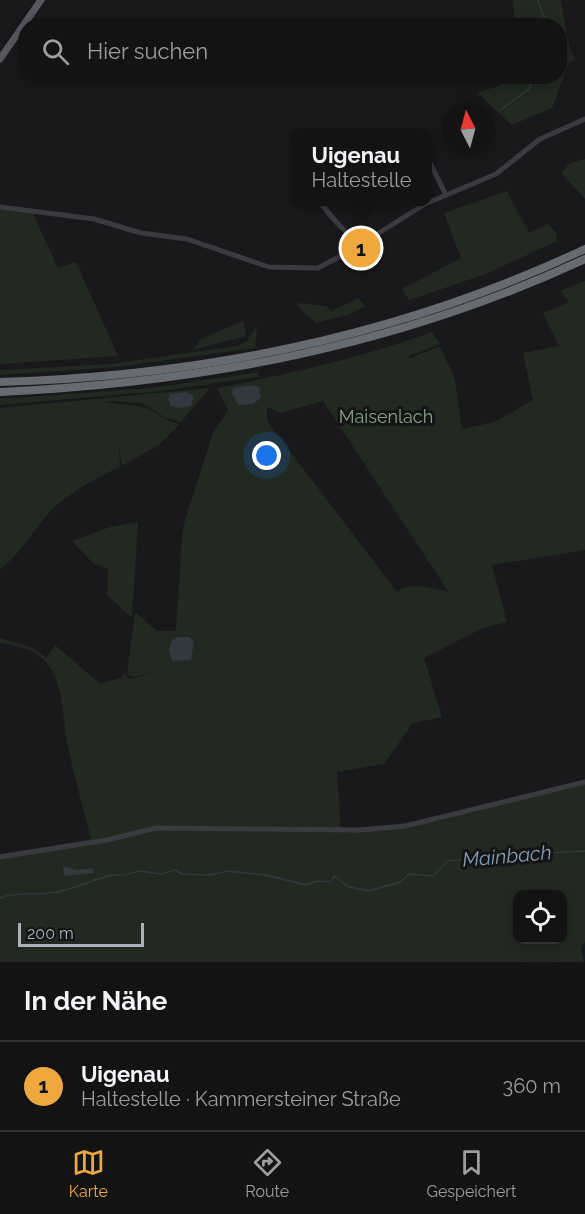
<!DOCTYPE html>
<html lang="de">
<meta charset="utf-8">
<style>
:root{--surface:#131314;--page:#1c1c1d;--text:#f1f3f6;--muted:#9d9ea0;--line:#323234;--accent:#eea83e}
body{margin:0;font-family:Raleway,sans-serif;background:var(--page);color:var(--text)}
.controls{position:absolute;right:18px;bottom:18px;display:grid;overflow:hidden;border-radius:12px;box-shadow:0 3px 15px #0003}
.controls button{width:54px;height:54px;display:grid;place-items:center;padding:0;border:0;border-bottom:2px solid var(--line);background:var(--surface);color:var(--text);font:30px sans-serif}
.compass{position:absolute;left:441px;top:102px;width:54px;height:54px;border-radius:50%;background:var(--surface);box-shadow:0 3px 15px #0003;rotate:354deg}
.scale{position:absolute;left:18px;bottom:15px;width:126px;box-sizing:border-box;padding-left:6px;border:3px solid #abb1ba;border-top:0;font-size:16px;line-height:21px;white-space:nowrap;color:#abb1ba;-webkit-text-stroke:4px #141416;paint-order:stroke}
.you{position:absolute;left:267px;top:456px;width:21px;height:21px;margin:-15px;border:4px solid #fff;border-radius:50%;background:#1a73e8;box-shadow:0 0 0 9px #1a73e833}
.badge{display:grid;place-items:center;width:39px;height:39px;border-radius:50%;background:var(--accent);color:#111;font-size:20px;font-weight:700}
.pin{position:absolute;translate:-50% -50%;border:3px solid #fff;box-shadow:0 2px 6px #0006}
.popup{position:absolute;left:291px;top:128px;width:141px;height:78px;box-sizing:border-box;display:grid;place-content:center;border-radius:12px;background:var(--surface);filter:drop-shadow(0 2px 4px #0005);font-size:20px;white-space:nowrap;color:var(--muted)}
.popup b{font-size:22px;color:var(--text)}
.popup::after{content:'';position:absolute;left:50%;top:100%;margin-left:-12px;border:12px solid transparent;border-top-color:var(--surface)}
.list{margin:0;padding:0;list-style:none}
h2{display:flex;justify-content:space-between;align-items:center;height:78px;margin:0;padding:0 24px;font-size:26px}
h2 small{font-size:20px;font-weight:400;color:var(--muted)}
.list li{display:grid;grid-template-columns:39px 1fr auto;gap:18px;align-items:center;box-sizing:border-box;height:90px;padding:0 24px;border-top:2px solid var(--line)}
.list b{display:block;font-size:22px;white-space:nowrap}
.list p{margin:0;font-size:20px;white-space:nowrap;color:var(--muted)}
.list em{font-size:20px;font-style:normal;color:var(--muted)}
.icon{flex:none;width:33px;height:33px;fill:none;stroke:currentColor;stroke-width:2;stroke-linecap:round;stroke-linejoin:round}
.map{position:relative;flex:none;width:585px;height:962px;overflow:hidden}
.search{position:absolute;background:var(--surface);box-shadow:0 3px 15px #0003;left:18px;right:18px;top:18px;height:66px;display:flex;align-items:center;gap:15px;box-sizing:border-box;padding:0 21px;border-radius:24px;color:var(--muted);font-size:22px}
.sheet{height:168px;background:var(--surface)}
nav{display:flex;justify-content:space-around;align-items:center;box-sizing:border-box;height:84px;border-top:2px solid var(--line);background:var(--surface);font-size:16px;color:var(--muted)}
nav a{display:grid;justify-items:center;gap:3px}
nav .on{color:var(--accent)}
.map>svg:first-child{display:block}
</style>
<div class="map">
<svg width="585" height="962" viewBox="0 0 585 962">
<rect width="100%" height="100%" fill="#19191b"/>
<g fill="#212921" fill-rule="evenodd">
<path d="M 513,0 L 561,0 L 569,46 L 575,59 L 569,63 L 552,108 L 512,125 L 477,93 L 498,86 L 508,77 L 560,76 L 560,26 L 515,25 Z"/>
<path d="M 585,159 L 585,199 L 561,173 L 570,163 Z"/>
<path d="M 507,191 L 529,233 L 548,224 L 556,232 L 557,241 L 486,274 L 409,300 L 402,289 L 461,258 L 444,213 Z"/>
<path d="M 0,209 L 33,214 L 58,268 L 76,262 L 118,356 L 0,364 Z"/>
<path d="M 585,281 L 585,550 L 492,565 L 507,622 L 483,628 L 424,658 L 442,717 L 413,723 L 384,764 L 337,772 L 341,830 C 423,832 506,802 585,782 L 585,942 L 581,948 L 584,962 L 0,962 L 0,854 L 91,839 C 83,806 73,774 67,741 C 62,713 64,685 46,662 C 35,649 16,645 0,643 L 0,638 L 33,648 L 46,658 L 55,645 L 100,684 L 121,678 L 125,671 L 126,676 L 130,679 L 155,672 L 133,677 L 127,674 L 135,612 L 157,631 L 176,631 L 182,537 L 185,520 L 213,433 L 228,410 L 217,388 C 289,374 364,357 432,332 L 440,344 L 409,356 L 410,358 L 440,346 L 455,379 L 462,429 L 495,422 L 533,400 L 523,353 L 559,346 L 543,313 L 569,302 L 560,291 ZM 323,401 L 448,591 L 448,592 C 431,588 411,581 397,592 L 267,421 L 267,407 L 281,413 ZM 518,894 L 562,894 L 562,940 L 518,940 Z"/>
<path d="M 358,298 L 366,306 L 348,315 L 316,323 L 297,306 L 299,303 L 326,306 L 332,311 Z"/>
<path d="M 243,321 L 246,336 L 193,350 L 201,339 Z"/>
<path d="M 257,326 L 255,348 L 117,367 L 0,375 L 0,370 L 110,364 L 237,346 L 247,341 Z"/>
<path d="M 259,372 L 258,377 L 162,391 L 0,405 L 0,399 L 150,388 Z"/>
<path d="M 210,388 L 181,422 L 166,418 L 142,403 L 104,401 C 116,405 132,404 146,408 C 158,413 166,421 180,424 L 159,445 L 122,466 L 119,445 L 120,467 C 98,477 65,495 49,513 C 32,531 21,554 0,569 L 0,408 Z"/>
<path d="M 138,522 L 132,618 L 107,595 L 108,569 L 94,564 L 72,541 L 110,527 Z"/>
</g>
<g fill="#2f393f">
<path d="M 254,385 L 259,387 L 261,398 L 253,404 L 238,405 L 232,393 L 233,388 Z"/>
<path d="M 186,392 L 194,396 L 191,406 L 178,408 L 171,406 L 168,399 L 170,394 Z"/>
<path d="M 178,637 L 189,637 L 194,641 L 191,660 L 172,661 L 169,650 L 172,640 Z"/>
<path d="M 63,866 L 77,870 L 92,868 L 94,873 L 64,876 Z"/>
</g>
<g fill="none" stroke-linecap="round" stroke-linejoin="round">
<g stroke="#2f393f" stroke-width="1.5">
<path d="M 538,0 L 546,23 L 540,26"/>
<path d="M 500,110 L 528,90 L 536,76"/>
<path d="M 124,875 L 139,871 L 162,874 L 175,870 L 182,874 L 210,875 L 228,871 L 266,875 L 306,885 L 317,881 L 331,882 L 334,876 L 349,887 L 369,891 L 400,882 L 409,874 L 433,876 L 448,861 L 493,857 L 498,853 L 515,855 L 585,851"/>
<path d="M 0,898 C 17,891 39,896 57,892 C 75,889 106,873 121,875"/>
</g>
<g stroke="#3a3b40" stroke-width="5">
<path d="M 427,157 L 445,193"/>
<path d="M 320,202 C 333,219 344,234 364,242"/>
<path d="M 0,207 L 94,219 L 141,233 L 187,239 L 269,267 L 318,268 L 352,250 L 425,204 L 496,174 L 540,139 L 585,119"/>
<path d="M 0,857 L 107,840 L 156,828 L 359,830 L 405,826 L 585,782"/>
</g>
<path stroke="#56585f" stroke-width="7" d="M 0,59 L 41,0"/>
<g stroke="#666a71" stroke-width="8">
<path d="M 0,382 C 202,376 401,336 585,249"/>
<path d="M 0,392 C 205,382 398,346 585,259"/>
</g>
</g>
<g text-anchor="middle" stroke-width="6" stroke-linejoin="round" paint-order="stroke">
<g font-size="18" fill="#83a583" stroke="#141416">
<text x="386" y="423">Maisenlach</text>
</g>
<g font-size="20" font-style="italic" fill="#84a0b4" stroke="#141416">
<text transform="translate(507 856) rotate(-5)" y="7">Mainbach</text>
</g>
</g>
</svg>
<div class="controls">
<button><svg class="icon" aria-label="locate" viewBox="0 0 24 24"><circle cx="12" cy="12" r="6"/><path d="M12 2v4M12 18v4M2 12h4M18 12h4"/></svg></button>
</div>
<svg class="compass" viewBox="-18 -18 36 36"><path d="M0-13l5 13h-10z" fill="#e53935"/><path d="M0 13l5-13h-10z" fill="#9d9ea0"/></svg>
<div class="scale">200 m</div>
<div class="you"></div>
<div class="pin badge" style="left:361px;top:248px">1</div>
<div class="popup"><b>Uigenau</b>Haltestelle</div>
<div class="search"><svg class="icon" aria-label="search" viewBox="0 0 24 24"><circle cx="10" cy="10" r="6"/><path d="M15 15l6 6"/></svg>Hier suchen</div>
</div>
<section class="sheet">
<h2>In der Nähe<small></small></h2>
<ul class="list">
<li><span class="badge">1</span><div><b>Uigenau</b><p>Haltestelle · Kammersteiner Straße</p></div><em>360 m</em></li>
</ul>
</section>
<nav>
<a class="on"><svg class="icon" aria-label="map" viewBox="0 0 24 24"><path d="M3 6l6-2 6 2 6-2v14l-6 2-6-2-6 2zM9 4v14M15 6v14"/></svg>Karte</a>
<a><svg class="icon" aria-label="directions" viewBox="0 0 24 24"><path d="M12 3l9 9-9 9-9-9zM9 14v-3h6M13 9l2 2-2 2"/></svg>Route</a>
<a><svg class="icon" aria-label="saved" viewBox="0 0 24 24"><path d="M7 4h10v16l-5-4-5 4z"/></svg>Gespeichert</a>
</nav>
